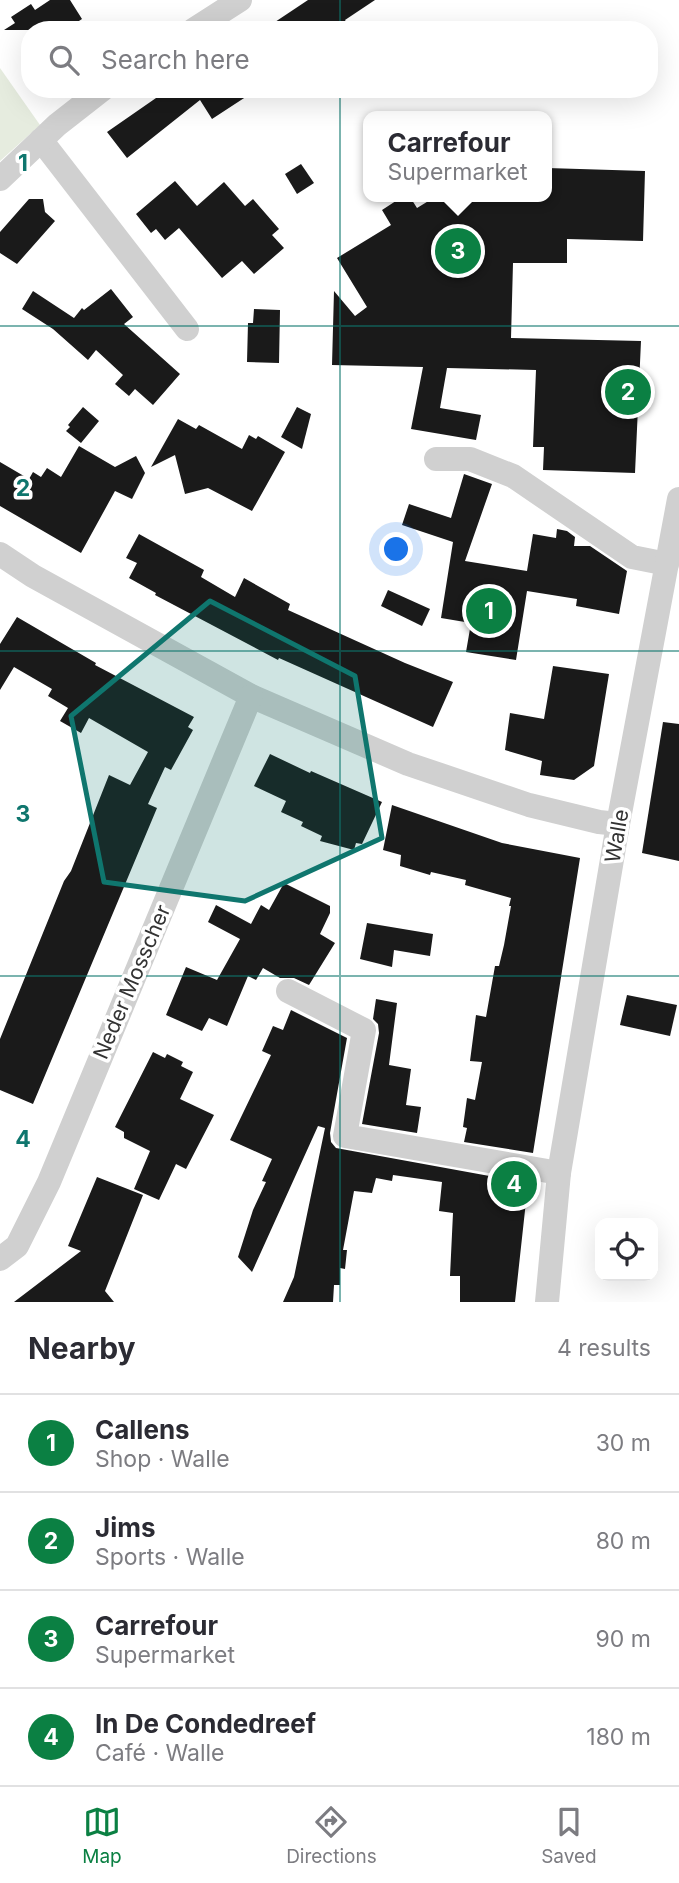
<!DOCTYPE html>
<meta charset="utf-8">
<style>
:root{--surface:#fff;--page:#f7f7f7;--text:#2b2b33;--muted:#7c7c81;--line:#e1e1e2;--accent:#0b8043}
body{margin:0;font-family:Inter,sans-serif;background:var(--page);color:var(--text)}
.controls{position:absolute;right:21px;bottom:21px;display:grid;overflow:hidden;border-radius:14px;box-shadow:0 7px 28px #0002}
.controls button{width:63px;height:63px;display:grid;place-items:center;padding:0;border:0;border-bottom:2px solid var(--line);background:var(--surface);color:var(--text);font:35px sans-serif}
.you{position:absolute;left:397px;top:550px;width:24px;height:24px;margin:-18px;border:5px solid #fff;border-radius:50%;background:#1a73e8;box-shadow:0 0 0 10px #1a73e833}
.badge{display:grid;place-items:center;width:46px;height:46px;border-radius:50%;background:var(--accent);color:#fff;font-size:23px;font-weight:700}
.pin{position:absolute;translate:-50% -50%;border:4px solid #fff;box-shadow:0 2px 7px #0006}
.popup{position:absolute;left:363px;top:111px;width:189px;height:91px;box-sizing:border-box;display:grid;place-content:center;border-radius:14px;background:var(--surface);filter:drop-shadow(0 2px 5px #0005);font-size:23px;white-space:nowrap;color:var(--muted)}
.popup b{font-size:26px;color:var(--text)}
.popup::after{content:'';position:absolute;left:50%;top:100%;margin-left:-14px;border:14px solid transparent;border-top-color:var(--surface)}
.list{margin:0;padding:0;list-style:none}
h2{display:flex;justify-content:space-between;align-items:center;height:91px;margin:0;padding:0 28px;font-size:30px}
h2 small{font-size:23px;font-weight:400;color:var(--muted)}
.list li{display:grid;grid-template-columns:46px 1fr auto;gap:21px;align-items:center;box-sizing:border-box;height:98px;padding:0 28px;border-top:2px solid var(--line)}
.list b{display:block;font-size:26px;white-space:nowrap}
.list p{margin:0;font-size:23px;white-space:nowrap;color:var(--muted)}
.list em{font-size:23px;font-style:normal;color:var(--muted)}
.icon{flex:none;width:38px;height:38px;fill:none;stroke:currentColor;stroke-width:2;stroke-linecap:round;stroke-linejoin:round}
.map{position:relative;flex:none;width:679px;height:1302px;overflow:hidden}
.search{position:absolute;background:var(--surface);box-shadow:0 7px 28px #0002;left:21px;right:21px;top:21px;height:77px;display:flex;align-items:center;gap:18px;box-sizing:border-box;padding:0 24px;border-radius:28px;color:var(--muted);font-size:26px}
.sheet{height:483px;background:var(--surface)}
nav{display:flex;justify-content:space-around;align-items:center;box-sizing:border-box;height:98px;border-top:2px solid var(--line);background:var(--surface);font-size:19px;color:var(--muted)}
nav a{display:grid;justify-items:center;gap:4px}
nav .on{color:var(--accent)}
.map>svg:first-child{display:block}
</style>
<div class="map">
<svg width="679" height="1302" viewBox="0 0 679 1302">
<rect width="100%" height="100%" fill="#fff"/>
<path fill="#e6ecdf" d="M 0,68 L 40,125 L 0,161 Z"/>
<g fill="#1a1a1a">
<path d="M 50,0 L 70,0 L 82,19 L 65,30 L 4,30 L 15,23 L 11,17 L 31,4 L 35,10 Z"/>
<path d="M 308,0 L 375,0 L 345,20 L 351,30 L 263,30 Z"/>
<path d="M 169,89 L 258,89 L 212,119 L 200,100 L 127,158 L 107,132 Z"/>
<path d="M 301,164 L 314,183 L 297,194 L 285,174 Z"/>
<path d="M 547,168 L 645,171 L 643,241 L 567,239 L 567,263 L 513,263 L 511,338 L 641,341 L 635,473 L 543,470 L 544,447 L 533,447 L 536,370 L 447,368 L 440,408 L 481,415 L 476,440 L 411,429 L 423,367 L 332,365 L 334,291 L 355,316 L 367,307 L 337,258 L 391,225 L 382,210 L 402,197 L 410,197 L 417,208 L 435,197 L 547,197 Z"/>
<path d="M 175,181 L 197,206 L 224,182 L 245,206 L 253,199 L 279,229 L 272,235 L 284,248 L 254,274 L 242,261 L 222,278 L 179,228 L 165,240 L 156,229 L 151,233 L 136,214 Z"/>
<path d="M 29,199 L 43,199 L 45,212 L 55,221 L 17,264 L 0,253 L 0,232 Z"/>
<path d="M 111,289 L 133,317 L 124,324 L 180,374 L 153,405 L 135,389 L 129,396 L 115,384 L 123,375 L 96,350 L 88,360 L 53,329 L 22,309 L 33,291 L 74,318 L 82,308 L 84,310 Z"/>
<path d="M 254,309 L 280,310 L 279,363 L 247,362 L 248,323 L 253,323 Z"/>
<path d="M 83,407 L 99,421 L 81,443 L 66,431 L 70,427 L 68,425 Z"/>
<path d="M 297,407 L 311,414 L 302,449 L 281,437 Z"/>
<path d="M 178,419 L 196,429 L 199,425 L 242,449 L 249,435 L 256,439 L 258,436 L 285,452 L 252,511 L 208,488 L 185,494 L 175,455 L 151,467 Z"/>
<path d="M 79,446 L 115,467 L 136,456 L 145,473 L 132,499 L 115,491 L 81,553 L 0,506 L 0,462 L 29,479 L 33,472 L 41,477 L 47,468 L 61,477 Z"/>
<path d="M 464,474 L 492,484 L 465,561 L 527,571 L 533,534 L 556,538 L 557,529 L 567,531 L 575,537 L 574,546 L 590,546 L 627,571 L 619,614 L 576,606 L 577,599 L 527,591 L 516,660 L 466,652 L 471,623 L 441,618 L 453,542 L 402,525 L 409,504 L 451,518 Z"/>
<path d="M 139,534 L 204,570 L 201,577 L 235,597 L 244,578 L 290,604 L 288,610 L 405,663 L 453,682 L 433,727 L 279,658 L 278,660 L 155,595 L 156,593 L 129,578 L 137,563 L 126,558 Z"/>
<path d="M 388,590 L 430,609 L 422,626 L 381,606 Z"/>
<path d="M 17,617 L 96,663 L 95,665 L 194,717 L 188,727 L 193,730 L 171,770 L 165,767 L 148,804 L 157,808 L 33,1104 L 0,1090 L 0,1039 L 64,881 L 71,871 L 109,775 L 130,785 L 148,752 L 89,718 L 81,733 L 60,721 L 68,708 L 48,696 L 52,689 L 14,667 L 0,690 L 0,644 Z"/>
<path d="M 553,666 L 609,674 L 594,766 L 574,780 L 540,775 L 542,761 L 505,750 L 510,713 L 544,719 Z"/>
<path d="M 663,722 L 679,724 L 679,861 L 642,853 Z"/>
<path d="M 270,754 L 310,773 L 311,771 L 382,802 L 362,844 L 356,843 L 354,850 L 320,841 L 322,836 L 301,826 L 303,822 L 281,812 L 286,801 L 254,786 Z"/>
<path d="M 392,805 L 502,843 L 580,858 L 533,1153 L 464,1142 L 467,1128 L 463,1127 L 467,1098 L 475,1100 L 482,1062 L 470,1061 L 476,1015 L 486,1017 L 495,966 L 499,966 L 504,945 L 511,906 L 509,906 L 511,898 L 465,885 L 466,880 L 431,872 L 430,875 L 400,866 L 401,855 L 383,850 Z"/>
<path d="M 284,883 L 330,906 L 330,913 L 320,934 L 335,943 L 309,985 L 294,978 L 280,978 L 263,968 L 256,980 L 248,976 L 227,1026 L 209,1018 L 202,1031 L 166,1015 L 186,967 L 217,980 L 240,939 L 208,922 L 216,905 L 251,924 L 261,905 L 269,910 Z"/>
<path d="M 367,923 L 433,934 L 430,956 L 394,950 L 392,967 L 360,959 Z"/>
<path d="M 627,995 L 677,1005 L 670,1036 L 620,1025 Z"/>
<path d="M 376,999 L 397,1003 L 389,1065 L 411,1069 L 406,1105 L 421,1107 L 417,1133 L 362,1124 L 379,1033 L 378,1024 L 373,1019 Z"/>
<path d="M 291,1010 L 347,1038 L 330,1133 L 331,1142 L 336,1148 L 528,1183 L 515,1302 L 460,1302 L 460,1276 L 450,1276 L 453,1213 L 439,1211 L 442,1182 L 393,1175 L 392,1181 L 376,1178 L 372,1193 L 354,1191 L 343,1250 L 347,1250 L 345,1269 L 340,1268 L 340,1285 L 334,1285 L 333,1302 L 283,1302 L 294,1277 L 325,1128 L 318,1126 L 252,1272 L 238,1257 L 253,1210 L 266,1182 L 262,1181 L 272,1159 L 230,1140 L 271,1055 L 262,1051 L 273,1026 L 283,1030 Z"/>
<path d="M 153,1052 L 165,1058 L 167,1054 L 183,1062 L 181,1066 L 193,1072 L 180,1099 L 214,1115 L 186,1169 L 176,1164 L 159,1200 L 134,1189 L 150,1151 L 124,1138 L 124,1132 L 115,1127 Z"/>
<path d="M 97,1177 L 143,1195 L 105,1291 L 114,1302 L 14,1302 L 81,1251 L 68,1246 Z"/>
</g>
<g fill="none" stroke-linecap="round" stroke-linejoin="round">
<g stroke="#d0d0d0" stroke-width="24">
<path d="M 193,30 L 240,0"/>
<path d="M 41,140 L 187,329"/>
<path d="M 0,179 L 57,125 L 103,89"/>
<path d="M 436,459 L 470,459 L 513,476 L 632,557 L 667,564"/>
<path d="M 0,554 L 33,576 L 251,696 L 408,764 L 529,805 L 599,822 L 618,824"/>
<path d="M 288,991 L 364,1030 L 345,1136 L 559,1173"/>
<path d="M 0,1259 L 17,1246 L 49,1182 L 251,696"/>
<path d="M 547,1302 L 559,1173 L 618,824 L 679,499"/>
</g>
</g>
<path fill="#0f766e" fill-opacity="0.2" stroke="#0f766e" stroke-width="5" stroke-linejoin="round" d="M 210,601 L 355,676 L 382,838 L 245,901 L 104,882 L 71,716 Z"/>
<path fill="none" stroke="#0f766e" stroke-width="2" stroke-opacity="0.55" d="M 340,0 L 340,30M 340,89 L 340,1302M 0,326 L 679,326M 0,651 L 679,651M 0,976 L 679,976"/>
<g text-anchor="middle" stroke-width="7" stroke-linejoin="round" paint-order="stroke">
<g font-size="21" fill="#333" stroke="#fff">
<text transform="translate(617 836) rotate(-80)" y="7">Walle</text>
<text transform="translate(132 982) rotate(-67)" y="7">Neder Mosscher</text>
</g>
</g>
<g font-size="23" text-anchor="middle" font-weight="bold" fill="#0f766e" stroke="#fff" stroke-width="7" stroke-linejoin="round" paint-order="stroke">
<text x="23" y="171">1</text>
<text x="23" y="496">2</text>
<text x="23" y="822">3</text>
<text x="23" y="1147">4</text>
</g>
</svg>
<div class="controls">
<button><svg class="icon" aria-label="locate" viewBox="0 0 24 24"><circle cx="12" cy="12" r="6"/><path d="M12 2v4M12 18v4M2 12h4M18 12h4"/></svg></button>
</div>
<div class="you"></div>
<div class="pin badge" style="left:489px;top:611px">1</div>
<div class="pin badge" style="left:628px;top:392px">2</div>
<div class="pin badge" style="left:458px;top:251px">3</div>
<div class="popup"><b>Carrefour</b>Supermarket</div>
<div class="pin badge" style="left:514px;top:1184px">4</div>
<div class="search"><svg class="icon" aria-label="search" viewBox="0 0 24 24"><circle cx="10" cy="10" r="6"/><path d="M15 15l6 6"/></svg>Search here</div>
</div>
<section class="sheet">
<h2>Nearby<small>4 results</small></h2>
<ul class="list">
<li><span class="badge">1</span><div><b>Callens</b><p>Shop · Walle</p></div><em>30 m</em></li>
<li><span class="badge">2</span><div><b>Jims</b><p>Sports · Walle</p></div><em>80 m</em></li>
<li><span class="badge">3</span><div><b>Carrefour</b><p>Supermarket</p></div><em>90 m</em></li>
<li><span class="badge">4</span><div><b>In De Condedreef</b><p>Café · Walle</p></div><em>180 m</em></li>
</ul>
</section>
<nav>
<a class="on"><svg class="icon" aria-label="map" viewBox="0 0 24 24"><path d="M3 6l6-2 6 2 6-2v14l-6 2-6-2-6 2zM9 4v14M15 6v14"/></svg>Map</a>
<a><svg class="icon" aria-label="directions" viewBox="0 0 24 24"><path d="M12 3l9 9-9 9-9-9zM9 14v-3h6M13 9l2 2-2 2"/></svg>Directions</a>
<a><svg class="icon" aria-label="saved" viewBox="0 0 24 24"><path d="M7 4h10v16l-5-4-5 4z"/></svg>Saved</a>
</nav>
